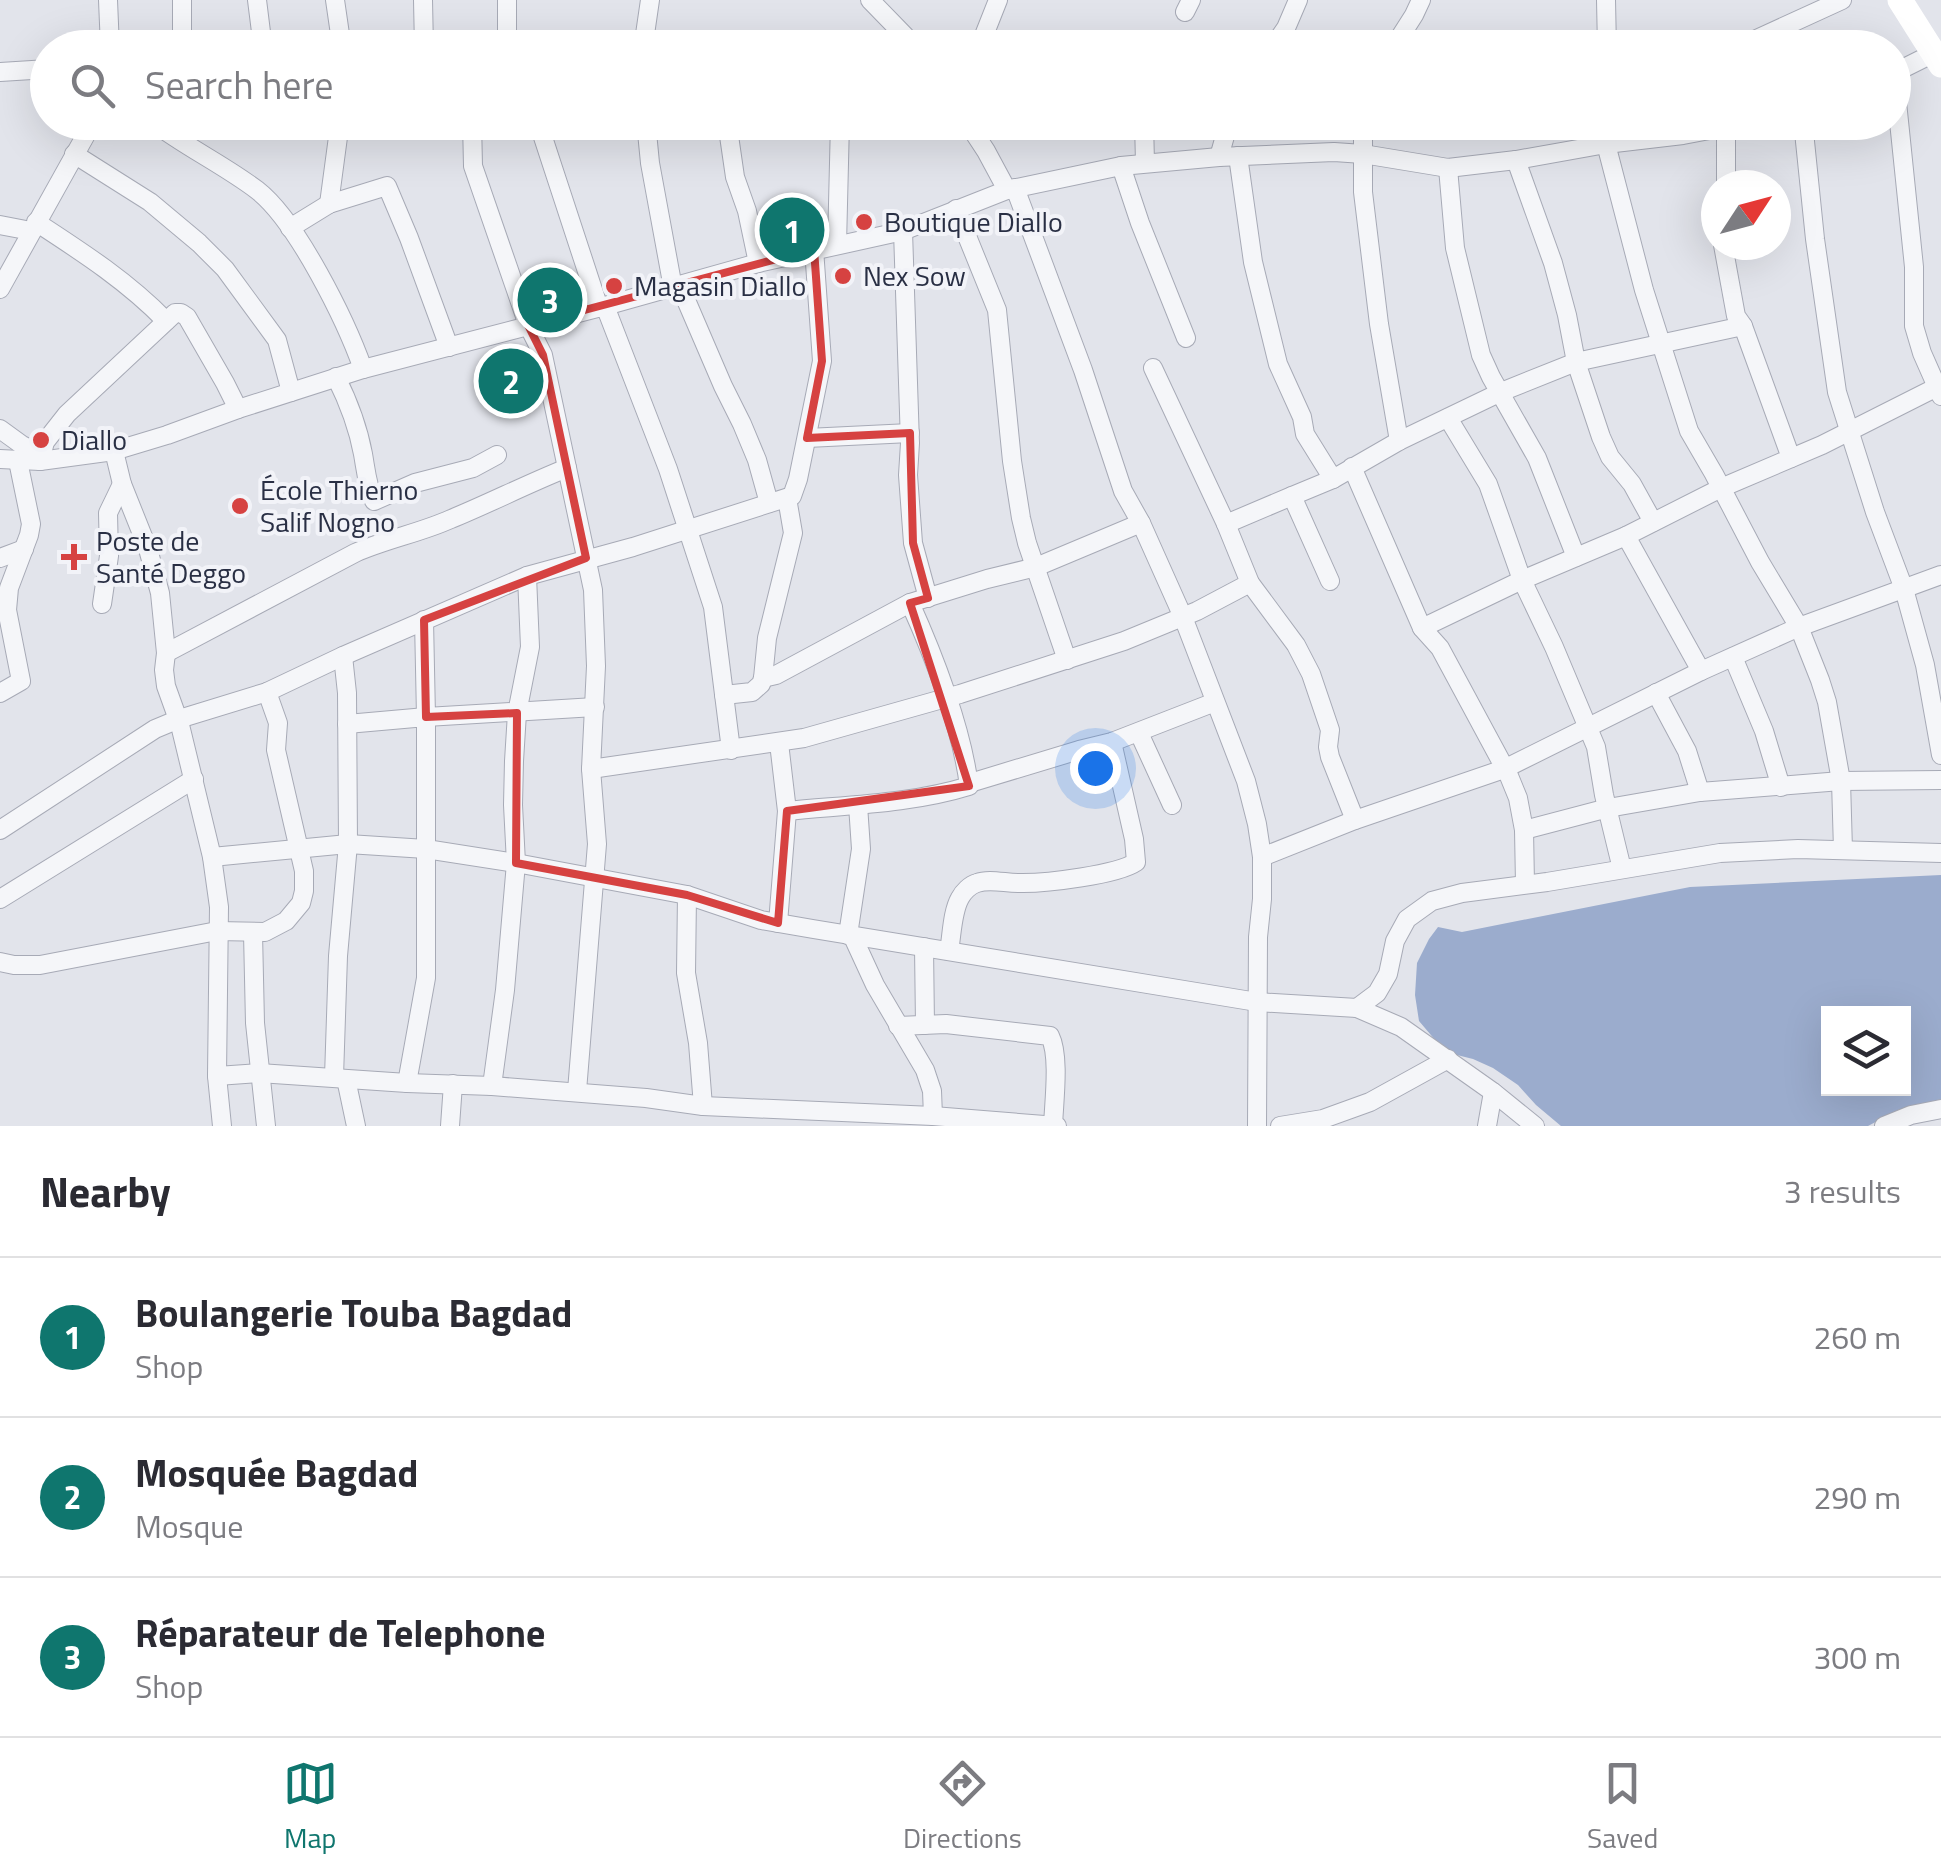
<!DOCTYPE html>
<meta charset="utf-8">
<style>
:root{--surface:#fff;--page:#f7f7f7;--text:#2b2b33;--muted:#7c7c81;--line:#e1e1e2;--accent:#0f766e}
body{margin:0;font-family:"Titillium Web",sans-serif;background:var(--page);color:var(--text)}
.controls{position:absolute;right:30px;bottom:30px;display:grid;overflow:hidden;border-radius:0px;box-shadow:0 10px 40px #0002}
.controls button{width:90px;height:90px;display:grid;place-items:center;padding:0;border:0;border-bottom:2px solid var(--line);background:var(--surface);color:var(--text);font:50px sans-serif}
.compass{position:absolute;left:1701px;top:170px;width:90px;height:90px;border-radius:50%;background:var(--surface);box-shadow:0 10px 40px #0002;rotate:54deg}
.you{position:absolute;left:1095px;top:768px;width:35px;height:35px;margin:-25px;border:8px solid #fff;border-radius:50%;background:#1a73e8;box-shadow:0 0 0 15px #1a73e833}
.badge{display:grid;place-items:center;width:65px;height:65px;border-radius:50%;background:var(--accent);color:#fff;font-size:32px;font-weight:700}
.pin{position:absolute;translate:-50% -50%;border:5px solid #fff;box-shadow:0 2px 10px #0006}
.list{margin:0;padding:0;list-style:none}
h2{display:flex;justify-content:space-between;align-items:center;height:130px;margin:0;padding:0 40px;font-size:42px}
h2 small{font-size:32px;font-weight:400;color:var(--muted)}
.list li{display:grid;grid-template-columns:65px 1fr auto;gap:30px;align-items:center;box-sizing:border-box;height:160px;padding:0 40px;border-top:2px solid var(--line)}
.list b{display:block;font-size:38px;white-space:nowrap}
.list p{margin:0;font-size:32px;white-space:nowrap;color:var(--muted)}
.list em{font-size:32px;font-style:normal;color:var(--muted)}
.icon{flex:none;width:55px;height:55px;fill:none;stroke:currentColor;stroke-width:2;stroke-linecap:round;stroke-linejoin:round}
.map{position:relative;flex:none;width:1941px;height:1126px;overflow:hidden}
.search{position:absolute;background:var(--surface);box-shadow:0 10px 40px #0002;left:30px;right:30px;top:30px;height:110px;display:flex;align-items:center;gap:25px;box-sizing:border-box;padding:0 35px;border-radius:55px;color:var(--muted);font-size:38px}
.sheet{height:610px;background:var(--surface)}
nav{display:flex;justify-content:space-around;align-items:center;box-sizing:border-box;height:140px;border-top:2px solid var(--line);background:var(--surface);font-size:28px;color:var(--muted)}
nav a{display:grid;justify-items:center;gap:5px}
nav .on{color:var(--accent)}
.map>svg:first-child{display:block}
</style>
<div class="map">
<svg width="1941" height="1126" viewBox="0 0 1941 1126">
<rect width="100%" height="100%" fill="#e2e4eb"/>
<path fill="#9baccd" fill-rule="evenodd" d="M 1941,875 L 1941,1101 L 1898,1110 L 1868,1126 L 1561,1126 L 1536,1105 L 1518,1085 L 1493,1068 L 1473,1059 L 1453,1054 L 1436,1041 L 1419,1021 L 1415,995 L 1417,963 L 1429,939 L 1438,927 L 1462,932 L 1690,887 ZM 1828,1014 L 1904,1014 L 1904,1088 L 1828,1088 Z"/>
<g fill="none" stroke-linecap="round" stroke-linejoin="round">
<defs>
<g id="minor">
<path d="M 108,0 L 110,48"/>
<path d="M 257,0 L 263,48"/>
<path d="M 335,0 L 342,48"/>
<path d="M 423,0 L 424,48"/>
<path d="M 507,0 L 507,48"/>
<path d="M 870,0 L 905,36 L 913,48"/>
<path d="M 1606,0 L 1607,48"/>
<path d="M 1185,12 L 1191,0"/>
<path d="M 983,38 L 1014,48"/>
<path d="M 182,48 L 182,0"/>
<path d="M 643,48 L 650,0"/>
<path d="M 979,48 L 998,0"/>
<path d="M 1272,48 L 1286,28 L 1298,0"/>
<path d="M 1393,48 L 1414,15 L 1421,0"/>
<path d="M 1737,48 L 1842,0"/>
<path d="M 0,72 L 48,69"/>
<path d="M 1894,73 L 1914,267 L 1914,326 L 1922,353 L 1941,396"/>
<path d="M 1894,73 L 1934,53"/>
<path d="M 153,122 C 186,147 224,165 257,190 C 297,221 346,321 363,369"/>
<path d="M 472,122 L 473,166 L 528,325 L 543,355 L 593,590 L 596,666 L 591,769 L 597,844 L 577,1091"/>
<path d="M 538,122 L 599,308"/>
<path d="M 646,122 L 650,163 L 673,288"/>
<path d="M 727,122 L 735,177 L 747,211 L 758,263"/>
<path d="M 967,122 L 986,151 L 1007,190"/>
<path d="M 1144,122 L 1145,163"/>
<path d="M 1363,122 L 1363,192 L 1379,324 L 1399,441"/>
<path d="M 1607,122 L 1606,144 L 1644,290 L 1689,431 L 1714,474 L 1760,562 L 1799,627 L 1820,680 L 1827,702 L 1841,781 L 1843,850"/>
<path d="M 1803,122 L 1815,239 L 1837,392 L 1875,512 L 1904,589 L 1925,665 L 1941,755"/>
<path d="M 1726,129 L 1726,185"/>
<path d="M 74,154 L 150,202 L 199,243 L 225,269 L 277,340 L 291,392"/>
<path d="M 1238,156 L 1253,262 L 1278,364 L 1302,417 L 1305,434 L 1333,479"/>
<path d="M 1219,157 L 1229,122"/>
<path d="M 1516,160 L 1553,263 L 1567,315 L 1576,362 L 1601,437 L 1610,457 L 1632,484 L 1653,522"/>
<path d="M 1121,166 L 1140,223 L 1186,338"/>
<path d="M 1448,168 L 1455,248 L 1481,355 L 1491,377 L 1537,458 L 1576,557"/>
<path d="M 1015,188 L 1083,370 L 1123,491 L 1141,523 L 1183,617 L 1246,781 L 1257,824 L 1262,857 L 1262,899 L 1258,937 L 1257,1126"/>
<path d="M 329,204 L 340,122"/>
<path d="M 956,209 L 997,310 L 1012,461 L 1021,518 L 1027,543 L 1067,660"/>
<path d="M 36,222 C 82,252 127,281 166,321"/>
<path d="M 0,225 L 31,231"/>
<path d="M 290,228 L 329,204 L 387,186 L 409,238 L 449,347"/>
<path d="M 903,231 L 910,443 L 908,475 L 913,543 L 928,598"/>
<path d="M 837,245 L 840,122"/>
<path d="M 1723,245 L 1736,316 L 1743,326 L 1791,458"/>
<path d="M 680,286 L 723,386 L 742,424 L 757,460 L 769,503"/>
<path d="M 0,289 L 93,122"/>
<path d="M 605,306 L 668,469 L 713,607 L 731,750"/>
<path d="M 1153,368 L 1226,524 L 1292,496"/>
<path d="M 336,377 C 348,401 358,427 363,454 C 366,471 367,485 374,501 L 415,483 L 473,468 L 497,455"/>
<path d="M 1448,418 L 1488,484 L 1522,580 L 1554,647 L 1596,747 L 1604,795 L 1622,869"/>
<path d="M 0,429 L 22,445 L 42,455"/>
<path d="M 807,438 L 910,433"/>
<path d="M 114,451 L 122,484 L 148,549 L 160,593 L 166,653 L 164,670 L 166,686 L 180,725 L 212,857 L 219,907 L 217,1076 L 222,1126"/>
<path d="M 0,459 L 40,461 L 114,451 L 167,435 L 238,409 L 363,369 L 605,306 L 758,263 L 903,231 L 1007,190 L 1121,166 L 1219,157 L 1334,152 L 1363,154 L 1448,168 L 1516,160 L 1606,144 L 1683,135 L 1752,122"/>
<path d="M 40,461 L 45,442 L 67,414 L 175,313 L 181,313 L 187,317 L 225,383 L 238,409"/>
<path d="M 1352,467 L 1422,628 L 1522,580 L 1626,536 L 1721,488 L 1822,445 L 1941,385"/>
<path d="M 1226,524 L 1250,583 L 1296,645 L 1311,674 L 1330,730 L 1328,747 L 1330,757 L 1355,820"/>
<path d="M 1626,536 L 1701,671 L 1799,627 L 1941,575"/>
<path d="M 0,558 L 24,549"/>
<path d="M 1330,581 L 1292,496 L 1333,479 L 1399,441 L 1501,392 L 1576,362 L 1743,326"/>
<path d="M 102,604 L 109,556 L 108,513 L 122,484"/>
<path d="M 424,620 L 426,717 L 595,707"/>
<path d="M 1422,628 L 1440,648 L 1509,776 L 1518,798 L 1524,830 L 1525,884"/>
<path d="M 166,653 L 355,553 C 386,539 420,533 451,519 C 490,503 527,484 567,468"/>
<path d="M 1733,657 L 1764,731 L 1781,787"/>
<path d="M 763,678 L 776,675 L 910,603 L 987,579 L 1036,567 L 1141,523"/>
<path d="M 0,693 L 21,681 L 7,610 L 9,588 L 29,535 L 31,524 L 18,461"/>
<path d="M 1656,693 L 1687,751 L 1700,792"/>
<path d="M 724,695 L 752,692 L 761,684 L 763,678 L 767,638 L 793,533 L 787,498"/>
<path d="M 347,724 L 426,717 L 426,978 L 407,1083"/>
<path d="M 1139,733 L 1172,805"/>
<path d="M 591,769 L 804,738 L 960,694 L 1124,641 L 1197,611 L 1250,583"/>
<path d="M 970,783 L 1079,750 L 1112,742 L 1215,702"/>
<path d="M 787,811 C 847,805 911,804 969,786 C 962,729 934,656 910,603"/>
<path d="M 0,830 L 155,729 L 179,719 L 267,692 L 343,656 L 527,576 L 633,547 L 792,496 L 798,479 L 822,361 L 814,249"/>
<path d="M 1524,830 L 1608,808 L 1700,792 L 1841,781 L 1941,780"/>
<path d="M 212,857 L 348,844 L 426,849 L 516,863 L 687,895 L 761,920 L 813,929 L 1257,1002 L 1357,1008 L 1401,1027 L 1493,1092 L 1535,1126"/>
<path d="M 1262,857 L 1355,820 L 1504,769 L 1701,671"/>
<path d="M 687,895 L 686,973 L 698,1043 L 703,1106"/>
<path d="M 0,899 L 194,779"/>
<path d="M 778,923 L 787,811 L 779,743"/>
<path d="M 253,933 L 255,1023 L 266,1126"/>
<path d="M 848,935 L 861,849 L 858,805"/>
<path d="M 852,935 L 875,985 L 925,1070 L 932,1091 L 933,1116"/>
<path d="M 924,947 L 925,1025"/>
<path d="M 949,951 C 952,935 952,912 960,898 C 963,892 970,885 977,883 C 990,878 1008,884 1023,883 C 1047,883 1117,875 1136,862 L 1134,839 L 1112,742"/>
<path d="M 0,962 L 14,965 L 40,965 L 217,931 L 265,932 L 286,921 L 301,903 L 304,891 L 304,871 L 276,750 L 278,723 L 267,692"/>
<path d="M 1357,1008 L 1377,993 L 1388,974 L 1395,941 L 1407,919 L 1432,901 L 1462,893 L 1547,882 L 1720,853 L 1798,849 L 1941,853"/>
<path d="M 898,1026 L 946,1024 L 1050,1036 C 1060,1056 1054,1101 1053,1126"/>
<path d="M 217,1076 L 259,1073 L 407,1083 L 492,1086 L 646,1098 L 703,1106 L 933,1116 L 1057,1126"/>
<path d="M 334,1077 L 338,956 L 348,844 L 347,693 L 343,656"/>
<path d="M 346,1079 L 356,1126"/>
<path d="M 492,1086 L 505,990 L 516,863 L 513,805 L 514,761 L 517,713 L 530,647 L 527,576"/>
<path d="M 450,1126 L 453,1084"/>
<path d="M 1280,1126 L 1323,1119 L 1370,1102 L 1448,1059"/>
<path d="M 1487,1126 L 1493,1092"/>
<path d="M 1884,1126 L 1911,1115 L 1941,1109"/>
</g>
</defs>
<use href="#minor" stroke="#a7aab6" stroke-width="20"/>
<use href="#minor" stroke="#f5f6f9" stroke-width="18"/>
<path stroke="#fff" stroke-width="25" d="M 1900,0 L 1941,65"/>
</g>
<path fill="none" stroke="#d64241" stroke-width="8" stroke-linejoin="round" d="M 814,249 L 822,361 L 807,438 L 910,433 L 913,543 L 928,598 L 910,603 L 969,786 L 787,811 L 778,923 L 687,895 L 516,863 L 517,713 L 426,717 L 424,620 L 586,558 L 543,355 L 528,325 Z"/>
<g fill="#d64241" stroke="#f2f3f8" stroke-width="4">
<circle cx="864" cy="222" r="10"/>
<circle cx="843" cy="276" r="10"/>
<circle cx="614" cy="286" r="10"/>
<circle cx="41" cy="440" r="10"/>
<circle cx="240" cy="506" r="10"/>
<path d="M69 542h10v10h10v10h-10v10h-10v-10h-10v-10h10z"/>
</g>
<g text-anchor="middle" stroke-width="8" stroke-linejoin="round" paint-order="stroke">
<g font-size="28" fill="#292f44" stroke="#f2f3f8" text-anchor="start">
<text x="884" y="232">Boutique Diallo</text>
<text x="863" y="286">Nex Sow</text>
<text x="634" y="296">Magasin Diallo</text>
<text x="61" y="450">Diallo</text>
<text x="260" y="500">École Thierno<tspan x="260" dy="32">Salif Nogno</tspan></text>
<text x="96" y="551">Poste de<tspan x="96" dy="32">Santé Deggo</tspan></text>
</g>
</g>
</svg>
<div class="controls">
<button><svg class="icon" aria-label="layers" viewBox="0 0 24 24"><path d="M12 4l9 5-9 5-9-5zM3 14l9 5 9-5"/></svg></button>
</div>
<svg class="compass" viewBox="-18 -18 36 36"><path d="M0-13l5 13h-10z" fill="#e53935"/><path d="M0 13l5-13h-10z" fill="#7c7c81"/></svg>
<div class="you"></div>
<div class="pin badge" style="left:792px;top:230px">1</div>
<div class="pin badge" style="left:511px;top:381px">2</div>
<div class="pin badge" style="left:550px;top:300px">3</div>
<div class="search"><svg class="icon" aria-label="search" viewBox="0 0 24 24"><circle cx="10" cy="10" r="6"/><path d="M15 15l6 6"/></svg>Search here</div>
</div>
<section class="sheet">
<h2>Nearby<small>3 results</small></h2>
<ul class="list">
<li><span class="badge">1</span><div><b>Boulangerie Touba Bagdad</b><p>Shop</p></div><em>260 m</em></li>
<li><span class="badge">2</span><div><b>Mosquée Bagdad</b><p>Mosque</p></div><em>290 m</em></li>
<li><span class="badge">3</span><div><b>Réparateur de Telephone</b><p>Shop</p></div><em>300 m</em></li>
</ul>
</section>
<nav>
<a class="on"><svg class="icon" aria-label="map" viewBox="0 0 24 24"><path d="M3 6l6-2 6 2 6-2v14l-6 2-6-2-6 2zM9 4v14M15 6v14"/></svg>Map</a>
<a><svg class="icon" aria-label="directions" viewBox="0 0 24 24"><path d="M12 3l9 9-9 9-9-9zM9 14v-3h6M13 9l2 2-2 2"/></svg>Directions</a>
<a><svg class="icon" aria-label="saved" viewBox="0 0 24 24"><path d="M7 4h10v16l-5-4-5 4z"/></svg>Saved</a>
</nav>
